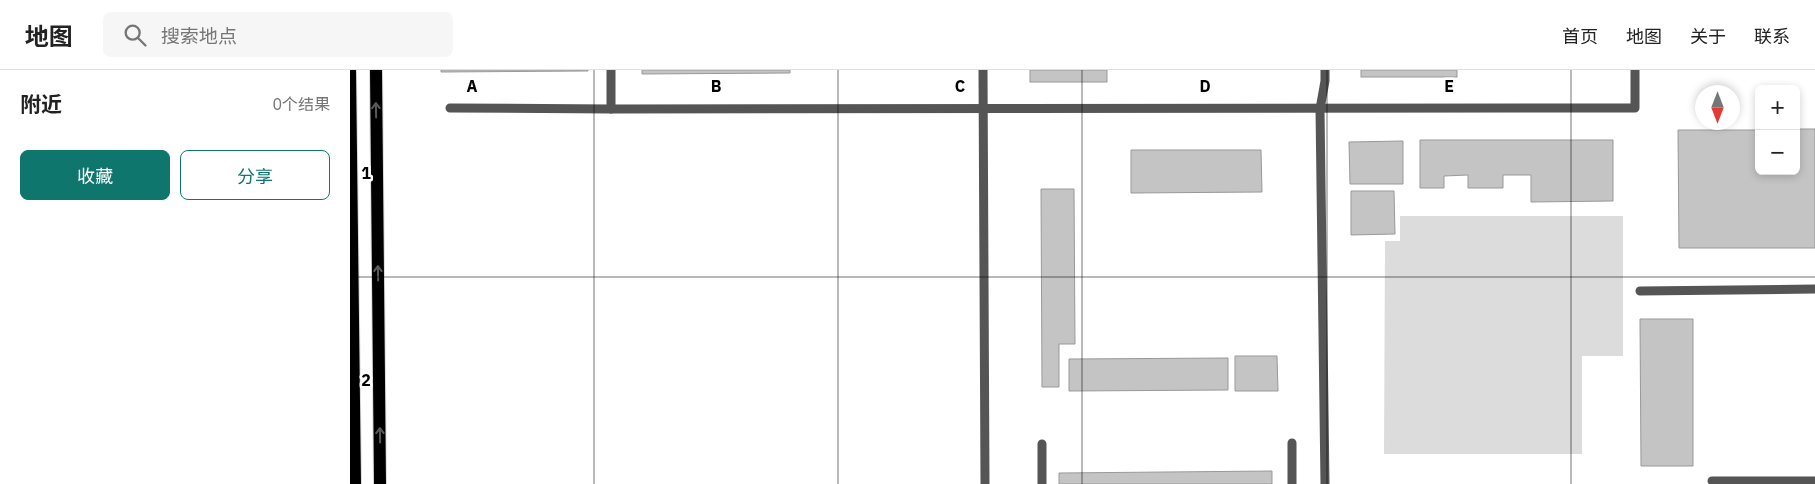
<!DOCTYPE html>
<html lang="zh">
<meta charset="utf-8">
<style>
:root{--surface:#fff;--page:#f6f6f6;--text:#222;--muted:#767676;--line:#e0e0e0;--accent:#0f766e}
body{margin:0;font-family:"IBM Plex Sans","Noto Sans SC",sans-serif;background:var(--page);color:var(--text)}
.controls{position:absolute;right:15px;top:15px;display:grid;overflow:hidden;border-radius:8px;box-shadow:0 2px 8px #0003}
.controls button{width:45px;height:45px;display:grid;place-items:center;padding:0;border:0;border-bottom:1px solid var(--line);background:var(--surface);color:var(--text);font:25px sans-serif}
.compass{position:absolute;left:1345px;top:15px;width:45px;height:45px;border-radius:50%;background:var(--surface);box-shadow:0 2px 8px #0003;rotate:180deg}
.list{margin:0;padding:0;list-style:none}
h2{display:flex;justify-content:space-between;align-items:center;height:65px;margin:0;padding:0 20px;font-size:21px}
h2 small{font-size:16px;font-weight:400;color:var(--muted)}
.actions{display:flex;gap:10px;padding:15px 20px}
.actions a{flex:1;padding:11px 0;border:1px solid var(--accent);border-radius:8px;text-align:center;font-size:18px;color:var(--accent)}
.actions .main{background:var(--accent);color:#fff}
.icon{flex:none;width:28px;height:28px;fill:none;stroke:currentColor;stroke-width:2;stroke-linecap:round;stroke-linejoin:round}
.map{position:relative;flex:none;width:1465px;height:414px;overflow:hidden}
header{display:flex;align-items:center;gap:30px;box-sizing:border-box;height:70px;padding:0 25px;background:var(--surface);border-bottom:1px solid var(--line)}
header strong{font-size:24px}
nav{display:flex;gap:28px;margin-inline-start:auto;font-size:18px}
.search{width:350px;height:45px;background:var(--page);display:flex;align-items:center;gap:12px;box-sizing:border-box;padding:0 18px;border-radius:8px;color:var(--muted);font-size:19px}
main{display:flex}
aside{flex:1;background:var(--surface)}
.map>svg:first-child{display:block}
</style>
<header>
<strong>地图</strong>
<div class="search"><svg class="icon" aria-label="search" viewBox="0 0 24 24"><circle cx="10" cy="10" r="6"/><path d="M15 15l6 6"/></svg>搜索地点</div>
<nav><a>首页</a><a>地图</a><a>关于</a><a>联系</a></nav>
</header>
<main>
<aside>
<h2>附近<small>0个结果</small></h2>
<ul class="list">
</ul>
<div class="actions"><a class="main">收藏</a><a>分享</a></div>
</aside>
<div class="map">
<svg width="1465" height="414" viewBox="0 0 1465 414">
<rect width="100%" height="100%" fill="#fff"/>
<path fill="#dcdcdc" d="M 1050,146 L 1273,146 L 1273,286 L 1232,286 L 1232,384 L 1034,384 L 1035,171 L 1050,171 Z"/>
<g fill="#c4c4c4" stroke="#999">
<path d="M 91,0 L 238,0 L 238,1 L 91,2 Z"/>
<path d="M 292,0 L 440,0 L 440,3 L 292,4 Z"/>
<rect x="680" y="0" width="77" height="12"/>
<rect x="1011" y="0" width="96" height="7"/>
<path d="M 1446,59 L 1465,59 L 1465,178 L 1329,178 L 1328,60 L 1409,60 L 1409,101 L 1446,101 Z"/>
<path d="M 1070,70 L 1263,70 L 1263,131 L 1181,132 L 1181,105 L 1153,105 L 1153,118 L 1118,118 L 1118,105 L 1094,106 L 1094,118 L 1070,118 Z"/>
<path d="M 1053,71 L 1053,114 L 1000,114 L 999,72 Z"/>
<path d="M 781,80 L 911,80 L 912,122 L 781,123 Z"/>
<path d="M 691,119 L 724,119 L 725,274 L 709,274 L 709,317 L 692,317 Z"/>
<path d="M 1001,121 L 1044,121 L 1045,164 L 1001,165 Z"/>
<path d="M 1290,249 L 1343,249 L 1343,396 L 1291,396 Z"/>
<path d="M 885,286 L 927,286 L 928,321 L 885,321 Z"/>
<path d="M 878,288 L 878,320 L 719,321 L 719,289 Z"/>
<path d="M 922,401 L 922,414 L 709,414 L 709,403 Z"/>
</g>
<g fill="none" stroke-linecap="round" stroke-linejoin="round">
<defs>
<g id="primary">
<path d="M 0,0 L 5,414"/>
<path d="M 26,0 L 30,414"/>
</g>
</defs>
<use href="#primary" stroke="#dbdbdb" stroke-width="14"/>
<g stroke="#555" stroke-width="9">
<path d="M 261,0 L 261,39"/>
<path d="M 633,0 L 635,414"/>
<path d="M 100,38 L 261,39 L 1285,38 L 1285,0"/>
<path d="M 1290,221 L 1465,219"/>
<path d="M 942,373 L 942,414"/>
<path d="M 692,374 L 692,414"/>
<path d="M 1362,411 L 1465,411"/>
<path d="M 975,414 L 970,39 L 975,11 L 975,0"/>
</g>
<use href="#primary" stroke="#000" stroke-width="12"/>
</g>
<defs><path id="oneway-shaft" d="M-6 0H5M1.5-3L5.5 0L1.5 3" fill="none" stroke-width="1.6" stroke-linecap="round" stroke-linejoin="round" transform="scale(1.25)"/></defs>
<g stroke="#595959">
<use href="#oneway-shaft" transform="translate(26 40) rotate(-91)"/>
<use href="#oneway-shaft" transform="translate(28 203) rotate(-91)"/>
<use href="#oneway-shaft" transform="translate(30 365) rotate(-91)"/>
</g>
<path fill="none" stroke="#000" stroke-width="1" stroke-opacity="0.55" d="M 244,0 L 244,414M 488,0 L 488,414M 732,0 L 732,414M 977,0 L 977,414M 1221,0 L 1221,414M 0,207 L 1465,207"/>
<g font-size="16" text-anchor="middle" font-weight="bold" fill="#000" stroke="#fff" stroke-width="5" stroke-linejoin="round" paint-order="stroke">
<text x="122" y="22">A</text>
<text x="366" y="22">B</text>
<text x="610" y="22">C</text>
<text x="855" y="22">D</text>
<text x="1099" y="22">E</text>
<text x="16" y="109">1</text>
<text x="16" y="316">2</text>
</g>
</svg>
<div class="controls">
<button>+</button>
<button>−</button>
</div>
<svg class="compass" viewBox="-18 -18 36 36"><path d="M0-13l5 13h-10z" fill="#e53935"/><path d="M0 13l5-13h-10z" fill="#767676"/></svg>
</div>
</main>
